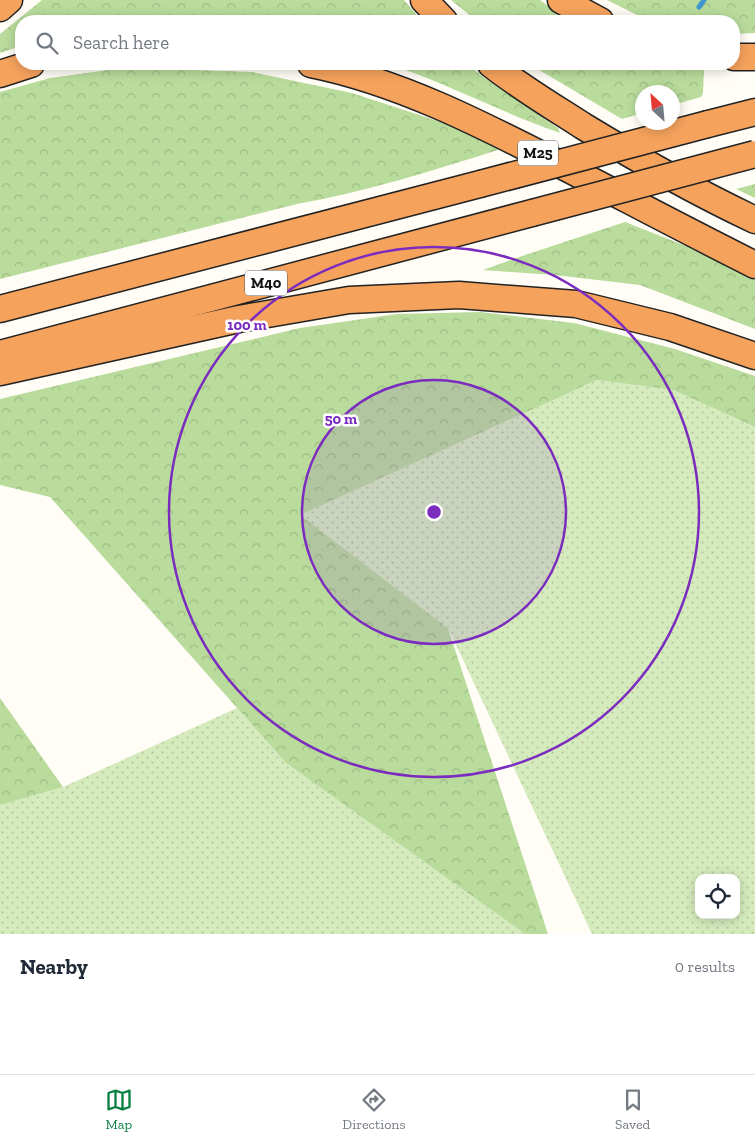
<!DOCTYPE html>
<style>
:root{--surface:#fff;--page:#f2f2f3;--text:#1f2937;--muted:#747a83;--line:#e0e1e3;--accent:#0b8043}
body{margin:0;font-family:"Zilla Slab",serif;background:var(--page);color:var(--text)}
.controls{position:absolute;right:15px;bottom:15px;display:grid;overflow:hidden;border-radius:10px;box-shadow:0 2px 12px #0003}
.controls button{width:45px;height:45px;display:grid;place-items:center;padding:0;border:0;border-bottom:1px solid var(--line);background:var(--surface);color:var(--text);font:25px sans-serif}
.compass{position:absolute;left:635px;top:85px;width:45px;height:45px;border-radius:50%;background:var(--surface);box-shadow:0 2px 12px #0003;rotate:334deg}
.list{margin:0;padding:0;list-style:none}
h2{display:flex;justify-content:space-between;align-items:center;height:65px;margin:0;padding:0 20px;font-size:21px}
h2 small{font-size:16px;font-weight:400;color:var(--muted)}
.icon{flex:none;width:28px;height:28px;fill:none;stroke:currentColor;stroke-width:2;stroke-linecap:round;stroke-linejoin:round}
.map{position:relative;flex:none;width:755px;height:934px;overflow:hidden}
.search{position:absolute;background:var(--surface);box-shadow:0 2px 12px #0003;left:15px;right:15px;top:15px;height:55px;display:flex;align-items:center;gap:12px;box-sizing:border-box;padding:0 18px;border-radius:20px;color:var(--muted);font-size:19px}
.sheet{height:140px;background:var(--surface)}
nav{display:flex;justify-content:space-around;align-items:center;box-sizing:border-box;height:70px;border-top:1px solid var(--line);background:var(--surface);font-size:14px;color:var(--muted)}
nav a{display:grid;justify-items:center;gap:2px}
nav .on{color:var(--accent)}
.map>svg:first-child{display:block}
</style>
<div class="map">
<svg width="755" height="934" viewBox="0 0 755 934">
<defs>
<pattern id="grass-dots" width="8" height="8" patternUnits="userSpaceOnUse" patternTransform="scale(1.25)"><rect width="8" height="8" fill="#d5ebbd"/><path d="M2 2h.1M6 6h.1" fill="none" stroke="#b6c8a1" stroke-width="1.8" stroke-linecap="round"/></pattern>
<pattern id="forest-crowns" width="20" height="18" patternUnits="userSpaceOnUse" patternTransform="scale(1.25)"><rect width="20" height="18" fill="#b9dc9c"/><path d="M2 6a3 3 0 1 1 6 0M12 15a3 3 0 1 1 6 0" fill="none" stroke="#9ebc85"/></pattern>
</defs>
<rect width="100%" height="100%" fill="#fffdf5"/>
<g fill="url(#grass-dots)" fill-rule="evenodd">
<path d="M 597,380 L 673,390 L 755,427 L 755,934 L 592,934 L 448,628 L 299,515 ZM 699,878 L 736,878 L 736,915 L 699,915 Z"/>
<path d="M 237,708 L 286,763 L 525,934 L 0,934 L 0,805 L 63,787 Z"/>
</g>
<g fill="url(#forest-crowns)">
<path d="M 42,0 L 404,0 L 422,21 L 21,21 L 21,46 L 0,53 L 0,34 Z"/>
<path d="M 451,0 L 540,0 L 569,21 L 477,21 Z"/>
<path d="M 607,0 L 755,0 L 755,33 L 734,34 L 734,21 L 657,21 L 645,19 Z"/>
<path d="M 388,64 L 467,64 L 485,78 L 558,128 L 560,133 C 502,113 447,83 388,64 Z"/>
<path d="M 529,64 L 683,64 L 704,69 L 703,93 L 701,97 L 673,105 L 672,92 L 642,92 L 642,113 L 622,119 Z"/>
<path d="M 165,69 L 252,72 L 352,93 L 450,125 L 501,149 C 434,170 366,192 297,204 L 0,279 L 0,92 L 50,78 L 108,70 Z"/>
<path d="M 755,184 L 755,198 L 736,189 Z"/>
<path d="M 625,222 L 686,246 L 755,280 L 755,329 L 640,285 L 555,275 L 483,270 L 516,258 Z"/>
<path d="M 480,312 L 574,323 L 675,349 L 755,376 L 755,427 L 673,390 L 597,380 L 300,515 L 448,628 L 548,934 L 525,934 L 286,763 L 50,497 L 0,485 L 0,399 L 300,328 L 397,314 Z"/>
<path d="M 0,698 L 63,787 L 0,805 Z"/>
</g>
<g fill="none" stroke-linecap="round" stroke-linejoin="round">
<path stroke="#3f96cf" stroke-width="5" d="M 699,7 L 704,0"/>
<defs>
<g id="motorway">
<path d="M 424,0 L 444,21"/>
<path d="M 561,0 L 600,21"/>
<path d="M 0,8 L 9,0"/>
<path d="M 734,57 L 755,57"/>
<path d="M 311,64 C 400,82 483,125 563,166 C 627,199 691,233 755,265"/>
<path d="M 491,64 C 520,87 552,106 583,126 C 639,160 696,192 755,220"/>
<path d="M 0,74 L 31,64"/>
<path d="M 708,124 L 755,112"/>
<path d="M 0,309 L 480,184"/>
<path d="M 0,354 L 532,213"/>
<path d="M 0,372 L 239,319 L 349,300 L 459,295 L 576,304 L 670,327 L 755,356"/>
</g>
</defs>
<use href="#motorway" stroke="#222" stroke-width="29"/>
<use href="#motorway" stroke="#f5a25d" stroke-width="26"/>
<defs>
<g id="motorway-bridge">
<path d="M 480,184 L 708,124"/>
<path d="M 532,213 L 755,154"/>
</g>
</defs>
<use href="#motorway-bridge" stroke="#222" stroke-width="29" stroke-linecap="butt"/>
<use href="#motorway-bridge" stroke="#f5a25d" stroke-width="26"/>
</g>
<circle cx="434" cy="512" r="132" fill="#7b2cbf" fill-opacity=".12"/>
<g fill="none" stroke="#7b2cbf" stroke-width="2.5">
<circle cx="434" cy="512" r="132"/>
<circle cx="434" cy="512" r="265"/>
</g>
<g text-anchor="middle" stroke-width="5" stroke-linejoin="round" paint-order="stroke">
<g fill="#fff" stroke="#585858" stroke-width="1">
<rect x="518" y="140.5" width="40" height="25" rx="4"/>
<rect x="245" y="270.5" width="42" height="25" rx="4"/>
</g>
<g font-size="15" font-weight="bold" fill="#111">
<text x="538" y="158">M25</text>
<text x="266" y="288">M40</text>
</g>
</g>
<circle cx="434" cy="512" r="8" fill="#7b2cbf" stroke="#fff" stroke-width="2.5"/>
<g font-size="15" text-anchor="middle" font-weight="bold" fill="#7b2cbf" stroke="#fff" stroke-width="5" stroke-linejoin="round" paint-order="stroke">
<text x="247" y="330">100 m</text>
<text x="341" y="424">50 m</text>
</g>
</svg>
<div class="controls">
<button><svg class="icon" aria-label="locate" viewBox="0 0 24 24"><circle cx="12" cy="12" r="6"/><path d="M12 2v4M12 18v4M2 12h4M18 12h4"/></svg></button>
</div>
<svg class="compass" viewBox="-18 -18 36 36"><path d="M0-13l5 13h-10z" fill="#e53935"/><path d="M0 13l5-13h-10z" fill="#747a83"/></svg>
<div class="search"><svg class="icon" aria-label="search" viewBox="0 0 24 24"><circle cx="10" cy="10" r="6"/><path d="M15 15l6 6"/></svg>Search here</div>
</div>
<section class="sheet">
<h2>Nearby<small>0 results</small></h2>
<ul class="list">
</ul>
</section>
<nav>
<a class="on"><svg class="icon" aria-label="map" viewBox="0 0 24 24"><path d="M3 6l6-2 6 2 6-2v14l-6 2-6-2-6 2zM9 4v14M15 6v14"/></svg>Map</a>
<a><svg class="icon" aria-label="directions" viewBox="0 0 24 24"><path d="M12 3l9 9-9 9-9-9zM9 14v-3h6M13 9l2 2-2 2"/></svg>Directions</a>
<a><svg class="icon" aria-label="saved" viewBox="0 0 24 24"><path d="M7 4h10v16l-5-4-5 4z"/></svg>Saved</a>
</nav>
